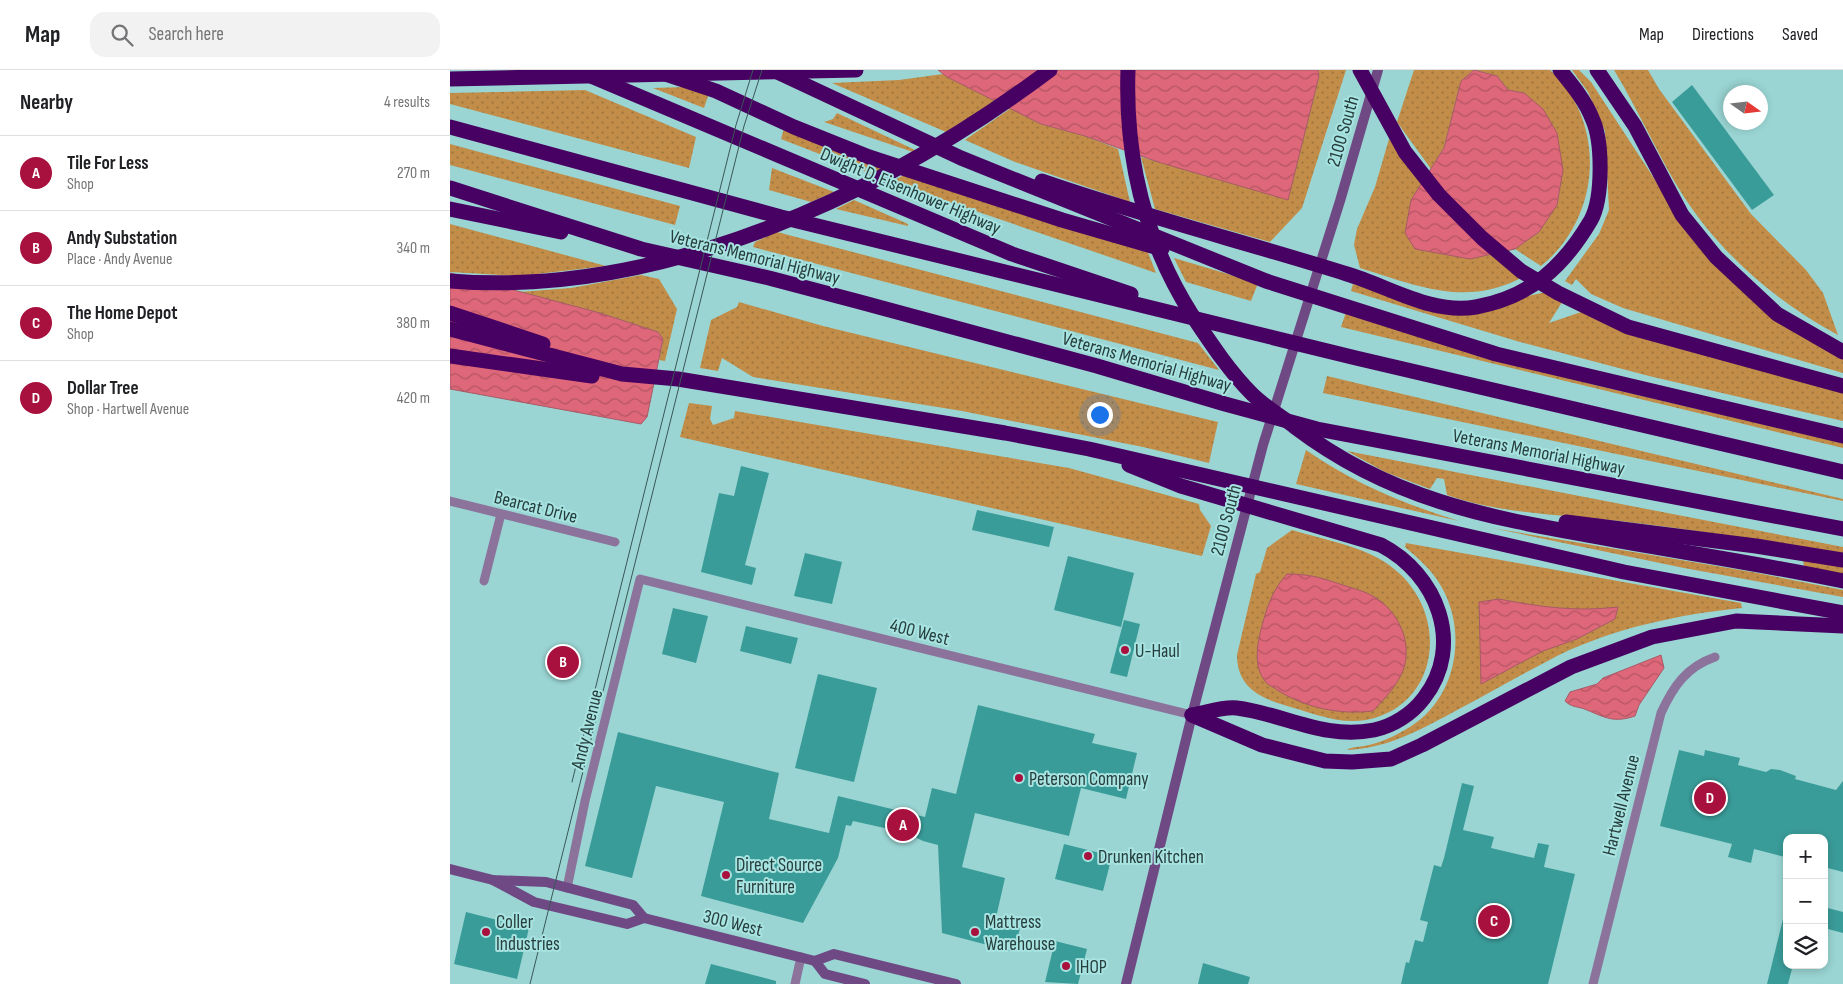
<!DOCTYPE html>
<meta charset="utf-8">
<style>
:root{--surface:#fff;--page:#f2f2f2;--text:#202124;--muted:#757577;--line:#e0e0e0;--accent:#a8103e}
body{margin:0;font-family:"Sofia Sans Condensed",sans-serif;background:var(--page);color:var(--text)}
.controls{position:absolute;right:15px;bottom:15px;display:grid;overflow:hidden;border-radius:10px;box-shadow:0 2px 8px #0003}
.controls button{width:45px;height:45px;display:grid;place-items:center;padding:0;border:0;border-bottom:1px solid var(--line);background:var(--surface);color:var(--text);font:25px sans-serif}
.compass{position:absolute;left:1273px;top:15px;width:45px;height:45px;border-radius:50%;background:var(--surface);box-shadow:0 2px 8px #0003;rotate:104deg}
.you{position:absolute;left:649px;top:344px;width:18px;height:18px;margin:-12px;border:4px solid #fff;border-radius:50%;background:#1a73e8;box-shadow:0 0 0 8px #1a73e833}
.badge{display:grid;place-items:center;width:32px;height:32px;border-radius:50%;background:var(--accent);color:#fff;font-size:16px;font-weight:700}
.pin{position:absolute;translate:-50% -50%;border:2px solid #fff;box-shadow:0 1px 5px #0006}
.list{margin:0;padding:0;list-style:none}
h2{display:flex;justify-content:space-between;align-items:center;height:65px;margin:0;padding:0 20px;font-size:21px}
h2 small{font-size:16px;font-weight:400;color:var(--muted)}
.list li{display:grid;grid-template-columns:32px 1fr auto;gap:15px;align-items:center;box-sizing:border-box;height:75px;padding:0 20px;border-top:1px solid var(--line)}
.list b{display:block;font-size:19px;white-space:nowrap}
.list p{margin:0;font-size:16px;white-space:nowrap;color:var(--muted)}
.list em{font-size:16px;font-style:normal;color:var(--muted)}
.icon{flex:none;width:28px;height:28px;fill:none;stroke:currentColor;stroke-width:2;stroke-linecap:round;stroke-linejoin:round}
.map{position:relative;flex:none;width:1393px;height:914px;overflow:hidden}
header{display:flex;align-items:center;gap:30px;box-sizing:border-box;height:70px;padding:0 25px;background:var(--surface);border-bottom:1px solid var(--line)}
header strong{font-size:24px}
nav{display:flex;gap:28px;margin-inline-start:auto;font-size:18px}
.search{width:350px;height:45px;background:var(--page);display:flex;align-items:center;gap:12px;box-sizing:border-box;padding:0 18px;border-radius:15px;color:var(--muted);font-size:19px}
main{display:flex}
aside{flex:1;background:var(--surface)}
.map>svg:first-child{display:block}
</style>
<header>
<strong>Map</strong>
<div class="search"><svg class="icon" aria-label="search" viewBox="0 0 24 24"><circle cx="10" cy="10" r="6"/><path d="M15 15l6 6"/></svg>Search here</div>
<nav><a>Map</a><a>Directions</a><a>Saved</a></nav>
</header>
<main>
<aside>
<h2>Nearby<small>4 results</small></h2>
<ul class="list">
<li><span class="badge">A</span><div><b>Tile For Less</b><p>Shop</p></div><em>270 m</em></li>
<li><span class="badge">B</span><div><b>Andy Substation</b><p>Place · Andy Avenue</p></div><em>340 m</em></li>
<li><span class="badge">C</span><div><b>The Home Depot</b><p>Shop</p></div><em>380 m</em></li>
<li><span class="badge">D</span><div><b>Dollar Tree</b><p>Shop · Hartwell Avenue</p></div><em>420 m</em></li>
</ul>
</aside>
<div class="map">
<svg width="1393" height="914" viewBox="0 0 1393 914">
<defs>
<pattern id="grass-dots" width="8" height="8" patternUnits="userSpaceOnUse" patternTransform="scale(1.25)"><rect width="8" height="8" fill="#c18d48"/><path d="M2 2h.1M6 6h.1" fill="none" stroke="#9d753d" stroke-width="1.8" stroke-linecap="round"/></pattern>
<pattern id="water-waves" width="16" height="10" patternUnits="userSpaceOnUse" patternTransform="scale(1.25)"><rect width="16" height="10" fill="#de6779"/><path d="M0 5q4-4 8 0t8 0" fill="none" stroke="#b45664"/></pattern>
</defs>
<rect width="100%" height="100%" fill="#9ad5d3"/>
<g fill="url(#grass-dots)">
<path d="M 868,0 L 896,0 L 852,138 L 820,172 L 705,139 L 691,87 L 838,129 L 869,6 Z"/>
<path d="M 964,0 L 1024,0 L 1011,11 L 994,78 L 981,99 L 947,52 Z"/>
<path d="M 1025,0 L 1100,0 C 1158,53 1151,148 1091,196 L 1065,179 L 1089,162 L 1074,23 L 1058,20 L 1047,6 Z"/>
<path d="M 1122,0 L 1129,0 L 1141,12 L 1209,116 L 1273,203 L 1393,284 L 1393,303 L 1173,238 L 1141,224 L 1126,209 L 1122,215 L 1115,211 L 1149,164 L 1159,140 L 1155,61 L 1138,22 Z"/>
<path d="M 1164,0 L 1198,0 L 1209,19 L 1301,144 L 1356,200 L 1373,223 L 1388,265 C 1327,232 1272,185 1234,127 C 1208,86 1189,41 1164,0 Z"/>
<path d="M 493,4 L 546,31 L 496,62 L 382,13 L 449,10 Z"/>
<path d="M 236,17 L 258,26 L 254,38 L 203,18 Z"/>
<path d="M 135,20 L 246,67 L 239,98 L 0,34 L 0,23 Z"/>
<path d="M 561,38 L 591,54 L 635,66 L 668,79 L 680,132 L 565,92 L 515,70 Z"/>
<path d="M 387,43 L 465,80 L 463,82 L 374,52 L 383,49 Z"/>
<path d="M 335,55 L 441,94 L 421,104 L 331,69 Z"/>
<path d="M 939,69 L 1045,184 L 1075,206 C 1017,238 968,216 910,198 L 904,175 L 907,159 L 925,117 Z"/>
<path d="M 0,74 L 230,136 L 225,155 L 0,95 Z"/>
<path d="M 322,98 L 384,122 L 361,132 L 319,120 Z"/>
<path d="M 461,101 L 697,180 L 706,203 L 441,112 Z"/>
<path d="M 404,130 L 458,154 L 458,156 L 386,139 Z"/>
<path d="M 0,154 L 156,196 L 70,206 L 0,202 Z"/>
<path d="M 327,162 L 748,273 L 769,300 L 303,177 L 305,172 Z"/>
<path d="M 724,188 L 808,213 L 801,231 L 736,212 Z"/>
<path d="M 191,205 L 209,209 L 227,239 L 215,291 L 209,290 L 213,269 L 208,262 L 150,243 L 69,222 L 121,218 Z"/>
<path d="M 903,214 L 979,236 L 1066,229 L 1100,221 L 1114,229 L 1099,253 L 1137,240 L 1393,318 L 1393,351 L 1199,306 L 1070,272 L 901,221 Z"/>
<path d="M 289,232 L 373,256 L 768,352 L 759,393 L 693,377 L 512,341 L 303,307 L 272,288 L 268,301 L 250,298 L 261,250 L 287,237 Z"/>
<path d="M 896,242 L 1141,314 L 1393,373 L 1393,378 L 891,257 Z"/>
<path d="M 877,306 L 1393,429 L 1393,431 L 873,323 Z"/>
<path d="M 239,333 L 262,336 L 260,349 L 263,355 L 284,348 L 285,341 L 619,398 L 749,434 L 750,440 L 761,456 L 752,486 L 230,367 Z"/>
<path d="M 856,380 C 903,413 954,434 1009,451 L 846,414 Z"/>
<path d="M 897,381 L 1357,470 L 1393,477 L 1393,483 C 1319,471 1245,460 1170,451 C 1113,445 1051,444 997,425 L 994,409 L 987,408 L 980,419 L 935,402 Z"/>
<path d="M 1042,458 L 1302,502 L 1393,520 L 1393,527 L 1234,498 Z"/>
<path d="M 842,460 C 878,471 922,477 950,504 C 999,550 988,636 916,650 C 888,655 860,642 834,635 C 807,627 787,615 787,585 L 806,504 L 810,502 L 817,478 Z"/>
<path d="M 956,473 L 1291,533 L 1292,538 C 1230,544 1165,558 1109,585 C 1076,602 1043,621 1009,639 C 972,659 939,678 897,680 C 900,677 908,677 914,676 C 931,673 945,666 960,657 C 1007,628 1018,562 991,516 C 982,500 968,488 955,477 Z"/>
<path d="M 1353,489 L 1393,497 L 1393,505 L 1354,497 Z"/>
</g>
<g fill="url(#water-waves)" stroke="#a75b67">
<path d="M 488,0 L 868,0 L 869,6 L 838,130 L 708,92 L 635,66 L 591,54 L 497,7 Z"/>
<path d="M 1024,0 L 1047,6 L 1058,20 L 1074,23 L 1093,39 L 1107,63 L 1113,100 L 1107,135 L 1089,162 L 1065,179 L 1020,189 L 965,179 L 955,163 L 961,130 L 994,78 L 1011,11 Z"/>
<path d="M 0,203 L 150,243 L 208,262 L 213,269 L 197,347 L 191,354 L 0,319 Z"/>
<path d="M 837,504 C 861,504 871,508 893,515 C 901,518 911,520 919,524 C 944,536 961,565 955,594 C 951,612 935,628 923,641 C 889,645 856,638 827,620 C 824,617 817,615 815,611 C 802,595 808,570 813,552 C 818,534 824,518 837,504 Z"/>
<path d="M 1049,529 C 1091,537 1125,542 1168,537 L 1165,549 L 1127,569 L 1093,581 L 1031,614 L 1029,532 Z"/>
<path d="M 1211,585 L 1214,598 L 1189,635 L 1185,646 C 1164,653 1156,648 1137,640 C 1128,636 1122,638 1115,631 L 1120,622 L 1147,614 L 1153,608 Z"/>
</g>
<g fill="#3a9c99">
<path d="M 1242,15 L 1324,125 L 1302,140 L 1222,32 Z"/>
<path d="M 291,396 L 319,403 L 295,495 L 306,498 L 302,515 L 251,502 L 269,423 L 284,426 Z"/>
<path d="M 527,440 L 604,457 L 599,477 L 522,460 Z"/>
<path d="M 355,483 L 392,492 L 382,534 L 344,526 Z"/>
<path d="M 618,486 L 684,503 L 671,557 L 604,540 Z"/>
<path d="M 223,538 L 258,546 L 246,593 L 212,584 Z"/>
<path d="M 674,550 L 690,554 L 677,607 L 660,603 Z"/>
<path d="M 296,556 L 348,568 L 341,594 L 290,581 Z"/>
<path d="M 368,604 L 427,618 L 404,712 L 345,698 Z"/>
<path d="M 528,635 L 645,664 L 642,673 L 687,683 L 676,729 L 631,718 L 619,766 L 525,743 L 512,797 L 555,808 L 545,852 L 570,858 L 564,882 L 492,863 L 488,775 L 473,771 L 457,763 L 403,751 L 401,756 L 396,755 L 388,788 L 353,853 L 251,826 L 274,732 L 206,716 L 182,808 L 135,796 L 168,662 L 329,703 L 319,749 L 379,763 L 388,726 L 475,747 L 482,718 L 506,724 Z"/>
<path d="M 1229,680 L 1254,686 L 1255,680 L 1290,688 L 1288,695 L 1316,702 L 1321,699 L 1330,700 L 1346,706 L 1345,709 L 1386,720 L 1393,711 L 1393,802 L 1374,797 L 1374,768 L 1337,768 L 1335,787 L 1304,779 L 1301,793 L 1278,787 L 1282,774 L 1210,756 Z"/>
<path d="M 1012,713 L 1024,716 L 1013,760 L 1044,767 L 1041,778 L 1084,788 L 1088,773 L 1099,775 L 1094,797 L 1125,804 L 1098,914 L 951,914 L 956,892 L 959,893 L 965,870 L 973,872 L 978,852 L 970,850 L 984,795 L 991,797 L 994,788 Z"/>
<path d="M 614,774 L 662,786 L 653,821 L 605,809 Z"/>
<path d="M 1374,837 L 1393,842 L 1393,863 L 1374,858 Z"/>
<path d="M 16,842 L 79,858 L 67,909 L 4,894 Z"/>
<path d="M 1333,849 L 1337,849 L 1337,895 L 1343,895 L 1338,914 L 1317,914 Z"/>
<path d="M 605,871 L 637,879 L 628,914 L 595,912 Z"/>
<path d="M 753,893 L 800,907 L 798,914 L 748,914 Z"/>
<path d="M 261,894 L 326,911 L 326,914 L 255,914 Z"/>
</g>
<g fill="none" stroke-linecap="round" stroke-linejoin="round">
<g stroke="#8c739c" stroke-width="9">
<path d="M 0,431 L 165,472"/>
<path d="M 34,511 L 51,444"/>
<path d="M 117,818 L 135,731 L 190,509 L 742,645"/>
<path d="M 345,914 L 351,887"/>
<path d="M 1143,914 L 1211,643 C 1223,617 1236,597 1265,587"/>
</g>
<g stroke="#6f4984" stroke-width="10">
<path d="M 0,799 L 43,810 L 96,812 L 183,835 L 194,848"/>
<path d="M 43,810 L 84,832 L 177,854 L 194,848 L 365,891 L 384,884 L 506,914"/>
<path d="M 365,891 L 375,904 L 415,914"/>
<path d="M 676,914 L 742,645 L 813,375 L 890,131 L 928,0"/>
</g>
<g stroke="#470162" stroke-width="15">
<path d="M 127,0 L 562,184 L 681,224"/>
<path d="M 203,0 L 266,21 L 344,57 L 419,87 L 612,150 L 712,179"/>
<path d="M 323,0 L 511,88 L 816,211 L 1046,284 L 1393,366"/>
<path d="M 678,0 C 675,87 695,171 742,245 C 760,272 779,301 802,324 C 815,337 831,346 845,357 C 940,429 1035,447 1149,467 C 1230,482 1312,494 1393,511"/>
<path d="M 910,0 L 955,82 L 989,125 L 1032,168 L 1071,201 L 1108,223 L 1178,257 L 1393,316"/>
<path d="M 1147,0 L 1185,56 L 1232,145 L 1266,187 L 1327,244 L 1393,282"/>
<path d="M 0,9 L 406,0"/>
<path d="M 0,57 L 331,147 L 906,288 L 1393,402"/>
<path d="M 592,111 C 693,146 795,172 897,204 C 938,216 982,245 1026,237 C 1081,227 1114,196 1141,150 C 1153,128 1153,71 1142,48 C 1135,30 1122,15 1110,0"/>
<path d="M 0,118 L 191,179 L 319,208 L 410,232 L 647,296 L 775,334 L 867,359 L 1393,459"/>
<path d="M 0,139 L 111,162"/>
<path d="M 0,211 C 211,228 435,124 600,0"/>
<path d="M 0,243 L 93,274"/>
<path d="M 0,259 L 172,304 L 228,309 L 555,363 L 639,379 L 1174,502 L 1393,543"/>
<path d="M 0,286 L 142,306"/>
<path d="M 679,395 L 731,416 L 931,475 C 987,504 1015,575 974,628 C 962,644 943,656 924,660 C 874,670 834,644 787,638 C 774,636 755,643 742,645"/>
<path d="M 1116,452 L 1306,476 L 1393,490"/>
<path d="M 742,645 L 812,675 L 875,691 L 902,692 L 941,689 L 972,675 L 1121,597 L 1202,567 L 1286,551 L 1393,556"/>
</g>
<g stroke="#395756" stroke-width="1">
<path d="M 122,712 L 286,55 L 303,0"/>
<path d="M 80,914 L 294,56 L 312,0"/>
</g>
</g>
<g fill="#a8103e" stroke="#a7e3e0" stroke-width="2">
<circle cx="675" cy="580" r="5"/>
<circle cx="569" cy="708" r="5"/>
<circle cx="638" cy="786" r="5"/>
<circle cx="276" cy="805" r="5"/>
<circle cx="36" cy="862" r="5"/>
<circle cx="525" cy="862" r="5"/>
<circle cx="616" cy="896" r="5"/>
</g>
<g text-anchor="middle" stroke-width="4" stroke-linejoin="round" paint-order="stroke">
<g font-size="19" fill="#263e3d" stroke="#a7e3e0">
<text transform="translate(892 61) rotate(-74)" y="7">2100 South</text>
<text transform="translate(461 120) rotate(23)" y="7">Dwight D. Eisenhower Highway</text>
<text transform="translate(305 186) rotate(14)" y="7">Veterans Memorial Highway</text>
<text transform="translate(697 291) rotate(16)" y="7">Veterans Memorial Highway</text>
<text transform="translate(1089 381) rotate(11)" y="7">Veterans Memorial Highway</text>
<text transform="translate(86 436) rotate(14)" y="7">Bearcat Drive</text>
<text transform="translate(775 450) rotate(-75)" y="7">2100 South</text>
<text transform="translate(470 561) rotate(14)" y="7">400 West</text>
<text transform="translate(136 659) rotate(-76)" y="7">Andy Avenue</text>
<text transform="translate(1170 735) rotate(-76)" y="7">Hartwell Avenue</text>
<text transform="translate(283 852) rotate(14)" y="7">300 West</text>
</g>
<g font-size="19" fill="#263e3d" stroke="#a7e3e0" text-anchor="start">
<text x="685" y="587">U-Haul</text>
<text x="579" y="715">Peterson Company</text>
<text x="648" y="793">Drunken Kitchen</text>
<text x="286" y="801">Direct Source<tspan x="286" dy="22">Furniture</tspan></text>
<text x="46" y="858">Coller<tspan x="46" dy="22">Industries</tspan></text>
<text x="535" y="858">Mattress<tspan x="535" dy="22">Warehouse</tspan></text>
<text x="626" y="903">IHOP</text>
</g>
</g>
</svg>
<div class="controls">
<button>+</button>
<button>−</button>
<button><svg class="icon" aria-label="layers" viewBox="0 0 24 24"><path d="M12 4l9 5-9 5-9-5zM3 14l9 5 9-5"/></svg></button>
</div>
<svg class="compass" viewBox="-18 -18 36 36"><path d="M0-13l5 13h-10z" fill="#e53935"/><path d="M0 13l5-13h-10z" fill="#757577"/></svg>
<div class="you"></div>
<div class="pin badge" style="left:453px;top:755px">A</div>
<div class="pin badge" style="left:113px;top:592px">B</div>
<div class="pin badge" style="left:1044px;top:851px">C</div>
<div class="pin badge" style="left:1260px;top:728px">D</div>
</div>
</main>
